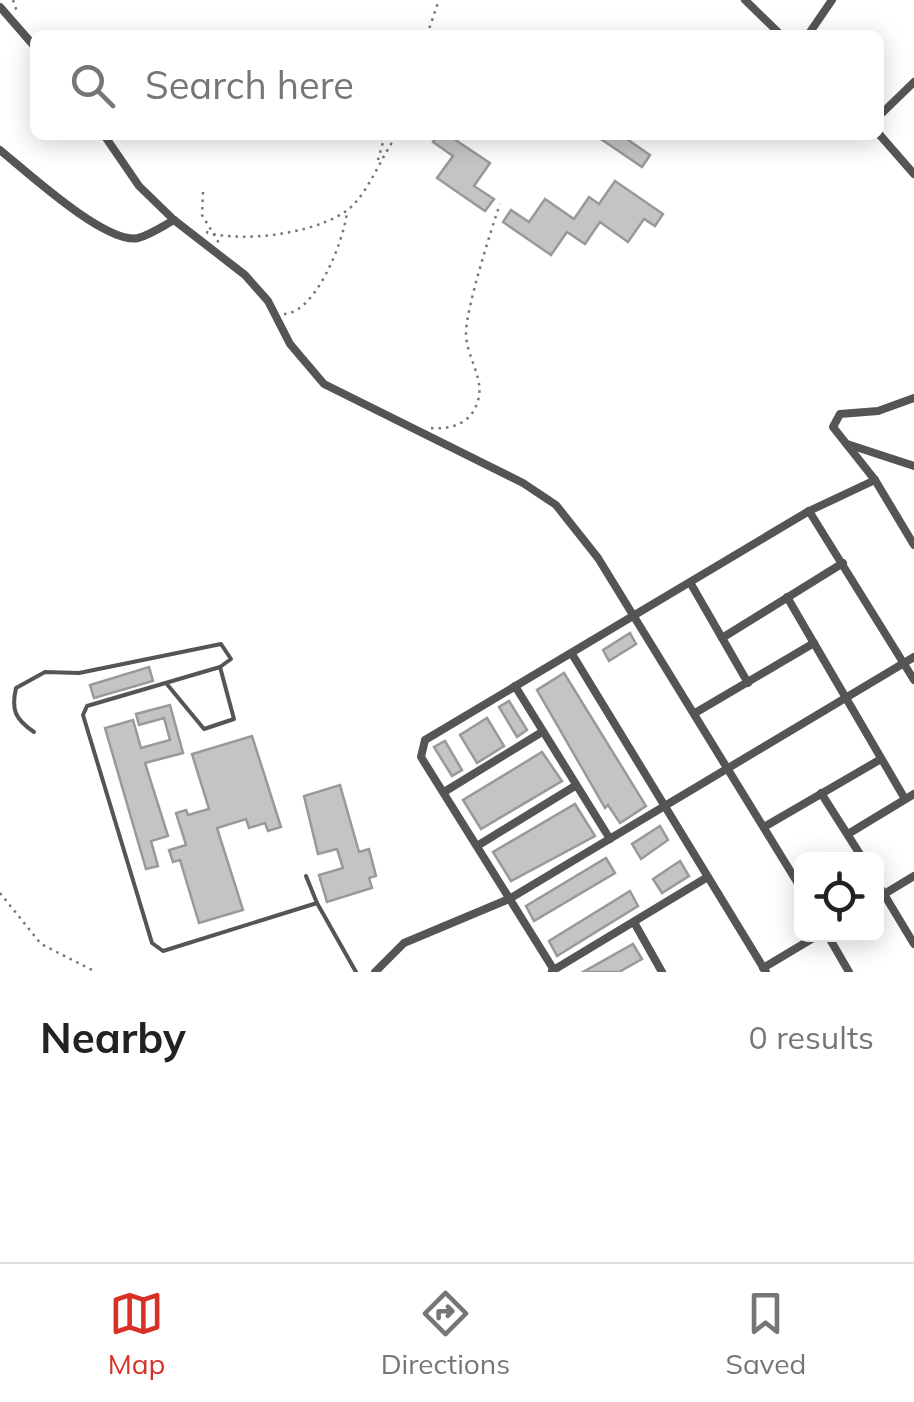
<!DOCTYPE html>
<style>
:root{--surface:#fff;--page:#f6f6f6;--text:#222;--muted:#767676;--line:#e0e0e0;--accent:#d93025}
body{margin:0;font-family:Mulish,sans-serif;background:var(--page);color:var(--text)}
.controls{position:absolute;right:30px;bottom:30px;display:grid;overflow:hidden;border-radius:15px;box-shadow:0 5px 25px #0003}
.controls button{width:90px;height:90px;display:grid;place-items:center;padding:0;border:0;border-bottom:2px solid var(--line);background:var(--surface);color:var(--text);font:50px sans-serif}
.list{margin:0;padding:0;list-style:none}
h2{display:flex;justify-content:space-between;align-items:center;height:130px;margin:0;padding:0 40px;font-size:42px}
h2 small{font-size:32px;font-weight:400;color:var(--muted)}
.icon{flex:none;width:55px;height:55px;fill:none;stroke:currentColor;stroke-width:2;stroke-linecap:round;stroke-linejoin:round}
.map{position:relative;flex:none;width:914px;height:972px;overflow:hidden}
.search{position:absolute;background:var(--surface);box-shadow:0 5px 25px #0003;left:30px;right:30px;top:30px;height:110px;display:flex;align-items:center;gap:25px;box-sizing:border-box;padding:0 35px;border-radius:15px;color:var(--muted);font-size:38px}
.sheet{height:290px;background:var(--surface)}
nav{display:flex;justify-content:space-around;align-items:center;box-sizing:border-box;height:140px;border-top:2px solid var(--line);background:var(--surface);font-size:28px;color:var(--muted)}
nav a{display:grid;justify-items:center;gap:5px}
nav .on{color:var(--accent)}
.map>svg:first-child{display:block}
</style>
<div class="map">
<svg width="914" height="972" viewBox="0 0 914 972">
<rect width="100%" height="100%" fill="#fff"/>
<g fill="#c4c4c4" stroke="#999" stroke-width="2.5">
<path d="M 438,135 L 448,135 L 490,163 L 474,186 L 494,199 L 485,211 L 437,178 L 453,156 L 433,142 Z"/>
<path d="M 595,135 L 621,135 L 650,155 L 642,167 Z"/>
<path d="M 615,181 L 663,214 L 655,226 L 644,219 L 628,242 L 600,222 L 585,244 L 567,232 L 551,255 L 503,222 L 511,210 L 529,222 L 545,199 L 574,219 L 589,197 L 599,204 Z"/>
<path d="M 630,633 L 636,644 L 609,661 L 603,650 Z"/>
<path d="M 149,667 L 153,681 L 94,698 L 90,685 Z"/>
<path d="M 564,673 L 646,806 L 620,823 L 608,805 L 605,808 L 537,690 Z"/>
<path d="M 509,701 L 527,730 L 517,737 L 499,707 Z"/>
<path d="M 170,705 L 183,753 L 145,763 L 168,836 L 151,841 L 158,866 L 146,869 L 105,728 L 133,720 L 141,748 L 170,740 L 164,718 L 139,725 L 136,714 Z"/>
<path d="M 487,718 L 504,746 L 477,763 L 460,735 Z"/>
<path d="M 252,736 L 281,827 L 268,831 L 265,823 L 249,828 L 246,819 L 217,828 L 243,910 L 199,923 L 180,860 L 173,862 L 169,850 L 186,845 L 176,813 L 186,810 L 188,815 L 209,809 L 192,754 Z"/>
<path d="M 445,741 L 462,770 L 452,776 L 434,747 Z"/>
<path d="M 542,752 L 562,781 L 481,829 L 463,800 Z"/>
<path d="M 340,785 L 359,852 L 369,849 L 376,876 L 369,878 L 372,888 L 327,902 L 319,875 L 343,868 L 337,849 L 318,854 L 304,796 Z"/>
<path d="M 575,804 L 595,836 L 511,881 L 493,852 Z"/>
<path d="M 660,826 L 668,840 L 641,859 L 632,844 Z"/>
<path d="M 606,858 L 615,873 L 534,921 L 526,906 Z"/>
<path d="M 680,861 L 689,876 L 662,893 L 653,879 Z"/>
<path d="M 630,891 L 638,906 L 557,956 L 549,941 Z"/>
<path d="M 633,944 L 642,959 L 619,972 L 583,972 Z"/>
</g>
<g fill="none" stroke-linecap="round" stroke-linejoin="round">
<g stroke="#777" stroke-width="2.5" stroke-dasharray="2.5 5" stroke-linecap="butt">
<path d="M 13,0 L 17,12"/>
<path d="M 427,35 L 439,0"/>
<path d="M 378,160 L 385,135"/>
<path d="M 203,192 L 202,215 L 219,243"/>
<path d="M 206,232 C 242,244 330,233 356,202 C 372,183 382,156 397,135"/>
<path d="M 284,314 C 316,313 344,240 347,212"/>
<path d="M 431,428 C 449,430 469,424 476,406 C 488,380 465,358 466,331 C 468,303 490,233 500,204"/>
<path d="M 0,893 L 41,944 L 96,972"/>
</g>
<g stroke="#555" stroke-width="4">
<path d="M 166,683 L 204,729 L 234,719 L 220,667 L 87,706 L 83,715 L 152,943 L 163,951 L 317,903 L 306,876"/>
<path d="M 34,732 C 15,719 11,710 16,688 L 45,672 L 79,673 L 221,644 L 231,659 L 220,667"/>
<path d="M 317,903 L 356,972"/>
</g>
<g stroke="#555" stroke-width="8">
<path d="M 745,0 L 781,35"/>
<path d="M 0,7 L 35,47"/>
<path d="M 808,35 L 832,0"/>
<path d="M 879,116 L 914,82"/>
<path d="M 879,134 L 914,174"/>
<path d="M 104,135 L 139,186 L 174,220 L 245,275 L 268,301 L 290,344 L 324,384 L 523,483 L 556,505 L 598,558 L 802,890"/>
<path d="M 0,150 C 26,171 106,245 138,238 C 150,235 163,226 174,220"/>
<path d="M 914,398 L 878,411 L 840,414 L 833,427 L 875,480 L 914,545"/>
<path d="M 847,444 L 914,466"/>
<path d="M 809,511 L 914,680"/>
<path d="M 691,584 L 748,683"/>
<path d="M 787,597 L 905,799"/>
<path d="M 722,638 L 843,563"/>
<path d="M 572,654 L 766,972"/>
<path d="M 515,686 L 610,839"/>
<path d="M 695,713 L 814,643"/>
<path d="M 444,792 L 542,732"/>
<path d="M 821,793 L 863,859"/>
<path d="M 764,827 L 881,759"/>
<path d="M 848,834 L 914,794"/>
<path d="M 477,846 L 575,786"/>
<path d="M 876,881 L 914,944"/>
<path d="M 876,899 L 914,876"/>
<path d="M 635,924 L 662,972"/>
<path d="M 827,934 L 849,972"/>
<path d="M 763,968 L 820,934"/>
<path d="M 554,970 L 421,757 L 425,740 L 809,511 L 875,480"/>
<path d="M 552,971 L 706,878"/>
<path d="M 375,972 L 404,943 L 509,899 L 914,657"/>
</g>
</g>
</svg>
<div class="controls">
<button><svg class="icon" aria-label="locate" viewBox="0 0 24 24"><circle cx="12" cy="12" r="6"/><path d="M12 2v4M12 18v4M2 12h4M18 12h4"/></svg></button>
</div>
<div class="search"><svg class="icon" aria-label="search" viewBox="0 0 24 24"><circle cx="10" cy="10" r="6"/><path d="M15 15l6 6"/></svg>Search here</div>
</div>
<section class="sheet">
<h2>Nearby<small>0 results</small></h2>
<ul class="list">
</ul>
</section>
<nav>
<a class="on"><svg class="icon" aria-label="map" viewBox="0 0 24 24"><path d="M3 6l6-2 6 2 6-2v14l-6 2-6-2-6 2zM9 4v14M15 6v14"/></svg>Map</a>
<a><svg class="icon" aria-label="directions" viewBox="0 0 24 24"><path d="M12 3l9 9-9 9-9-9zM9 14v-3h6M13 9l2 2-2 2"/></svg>Directions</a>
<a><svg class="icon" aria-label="saved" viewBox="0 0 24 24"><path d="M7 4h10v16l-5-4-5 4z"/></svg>Saved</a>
</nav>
